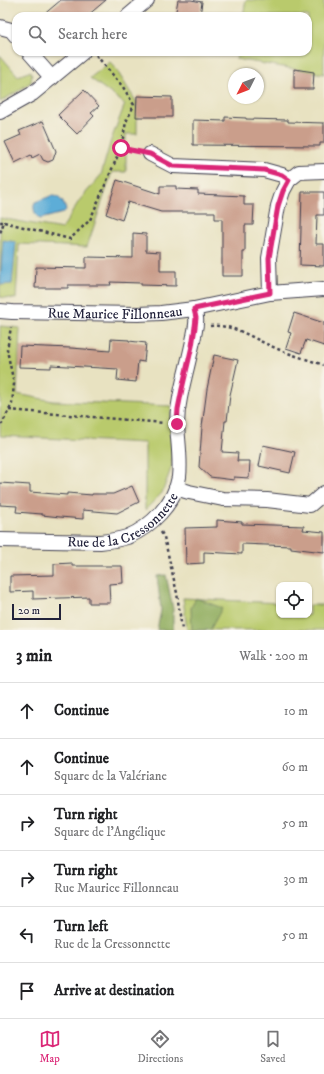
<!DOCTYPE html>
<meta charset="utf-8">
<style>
:root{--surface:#fff;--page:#f6f6f6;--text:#202124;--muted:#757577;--line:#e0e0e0;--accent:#db2777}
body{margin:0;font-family:"IM FELL DW Pica",serif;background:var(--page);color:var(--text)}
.controls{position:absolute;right:12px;bottom:12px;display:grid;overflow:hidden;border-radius:8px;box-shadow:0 1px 3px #0004}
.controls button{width:36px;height:36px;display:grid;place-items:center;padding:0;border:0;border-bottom:1px solid var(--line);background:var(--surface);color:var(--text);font:20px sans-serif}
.compass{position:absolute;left:228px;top:68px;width:36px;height:36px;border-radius:50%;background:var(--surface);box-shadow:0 1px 3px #0004;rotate:228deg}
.scale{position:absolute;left:12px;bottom:10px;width:49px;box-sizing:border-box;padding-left:4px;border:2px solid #22223b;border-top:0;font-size:11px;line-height:14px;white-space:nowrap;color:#22223b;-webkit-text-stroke:3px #f7f3e8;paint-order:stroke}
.stop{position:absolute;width:12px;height:12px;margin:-9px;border:3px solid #db2777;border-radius:50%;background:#fff}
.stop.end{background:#db2777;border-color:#fff;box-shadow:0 1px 4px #0008}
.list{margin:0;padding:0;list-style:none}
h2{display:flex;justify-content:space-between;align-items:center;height:52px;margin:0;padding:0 16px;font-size:17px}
h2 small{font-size:13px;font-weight:400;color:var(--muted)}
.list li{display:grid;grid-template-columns:26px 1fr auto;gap:12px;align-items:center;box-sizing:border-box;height:56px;padding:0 16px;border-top:1px solid var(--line)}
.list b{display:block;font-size:15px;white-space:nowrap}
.list p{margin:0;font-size:13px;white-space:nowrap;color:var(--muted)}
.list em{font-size:13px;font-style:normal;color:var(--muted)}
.icon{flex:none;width:22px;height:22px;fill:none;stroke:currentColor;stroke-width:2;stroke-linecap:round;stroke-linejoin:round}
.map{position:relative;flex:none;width:324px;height:630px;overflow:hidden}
.search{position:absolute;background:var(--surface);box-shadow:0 1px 3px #0004;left:12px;right:12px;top:12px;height:44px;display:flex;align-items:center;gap:10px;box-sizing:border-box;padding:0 14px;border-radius:12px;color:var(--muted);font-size:15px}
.sheet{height:388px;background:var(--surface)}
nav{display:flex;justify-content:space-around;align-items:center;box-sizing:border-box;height:56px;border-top:1px solid var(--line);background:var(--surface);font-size:11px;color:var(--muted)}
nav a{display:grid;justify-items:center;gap:2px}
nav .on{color:var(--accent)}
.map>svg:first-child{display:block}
</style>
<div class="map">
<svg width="324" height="630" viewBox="0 0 324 630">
<rect width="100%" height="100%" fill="#f7f3e8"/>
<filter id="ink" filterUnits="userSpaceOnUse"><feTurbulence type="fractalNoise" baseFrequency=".025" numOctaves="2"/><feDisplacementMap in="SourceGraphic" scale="8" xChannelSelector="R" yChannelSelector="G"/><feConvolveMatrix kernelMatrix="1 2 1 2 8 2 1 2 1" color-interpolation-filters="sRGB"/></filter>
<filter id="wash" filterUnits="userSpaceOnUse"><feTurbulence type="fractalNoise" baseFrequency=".012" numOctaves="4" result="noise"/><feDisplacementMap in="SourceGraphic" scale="16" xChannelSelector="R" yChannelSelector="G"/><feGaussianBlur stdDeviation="0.9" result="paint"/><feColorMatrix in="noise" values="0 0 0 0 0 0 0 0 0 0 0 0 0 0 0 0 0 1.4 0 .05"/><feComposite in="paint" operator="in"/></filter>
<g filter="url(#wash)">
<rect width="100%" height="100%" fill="#e8e2c1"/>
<g fill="#b9ca6c" stroke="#6e7654">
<path d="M 246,0 L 324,0 L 324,74 L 236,59 L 238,52 L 308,52 L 308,16 L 243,16 Z"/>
<path d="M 0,55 L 18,76 L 31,71 L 32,76 L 31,82 L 18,91 L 0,102 Z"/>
<path d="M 110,62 L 114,66 L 137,103 L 137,134 L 126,134 L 126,172 L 112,172 L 87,247 L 19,244 L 16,299 L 0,297 L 0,218 L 62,229 L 79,201 L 101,175 L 111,140 L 125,104 L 90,78 Z"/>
<path d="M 0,326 L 20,328 L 17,394 L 53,401 L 172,406 L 171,412 L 172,466 L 162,493 L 145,510 L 145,443 L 0,436 Z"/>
<path d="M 183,598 L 279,603 L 279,615 L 309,615 L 309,605 L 324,605 L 324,630 L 187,630 Z"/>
</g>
<g fill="#92ae60" stroke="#5a684e">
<path d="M 166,575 L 173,609 L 173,630 L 157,630 L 161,610 L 157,576 Z"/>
<path d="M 196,598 L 222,608 L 210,630 L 192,630 L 191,608 Z"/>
</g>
<g fill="#5dadd7" stroke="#406889">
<path d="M 51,196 C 59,195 64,202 66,210 L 63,213 L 40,219 C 35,216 32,207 35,202 Z"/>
<path d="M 3,240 L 16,242 L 12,284 L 0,285 Z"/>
</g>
<g id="blocks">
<g fill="#ca9e8b">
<path d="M 61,0 L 106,0 L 87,16 L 42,16 Z"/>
<path d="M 178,0 L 191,0 L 202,2 L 200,16 L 175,16 Z"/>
<path d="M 294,69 L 314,72 L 313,89 L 294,89 Z"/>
<path d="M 84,90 L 99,106 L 91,113 L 94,116 L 77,134 L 58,115 Z"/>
<path d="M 137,96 L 172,97 L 172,117 L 136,117 Z"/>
<path d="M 225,117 L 246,118 L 246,119 L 288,120 L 288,122 L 324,123 L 324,143 L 320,143 L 320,146 L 193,145 L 193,120 L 225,121 Z"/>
<path d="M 43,121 L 56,151 L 53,160 L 48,162 L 43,160 L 40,154 L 32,158 L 31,155 L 15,163 L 5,142 L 21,135 L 19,131 Z"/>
<path d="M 117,180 L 160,194 L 160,186 L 176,186 L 176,189 L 198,190 L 198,194 L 244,196 L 244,205 L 254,205 L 253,225 L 245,225 L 245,252 L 243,252 L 243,276 L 222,276 L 222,219 L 215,219 L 215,212 L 161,212 L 128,202 L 122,220 L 106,214 Z"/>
<path d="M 302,192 L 324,192 L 324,215 L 317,215 L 316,244 L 324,244 L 324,266 L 300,265 Z"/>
<path d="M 133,233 L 146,234 L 146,251 L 160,252 L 160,271 L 176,271 L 176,286 L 141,285 L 141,283 L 110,282 L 111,285 L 68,285 L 68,288 L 35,288 L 36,267 L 86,268 L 86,257 L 133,258 Z"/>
<path d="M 294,313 L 324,323 L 324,346 L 306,340 L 301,353 L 286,348 L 291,333 L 288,332 Z"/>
<path d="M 111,339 L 129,340 L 129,341 L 146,343 L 144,362 L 138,361 L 136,382 L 117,380 L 118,369 L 51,365 L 51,368 L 19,367 L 20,346 L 71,348 L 110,351 Z"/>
<path d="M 214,355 L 238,360 L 230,395 L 227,421 L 225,421 L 222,452 L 238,453 L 237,461 L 250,461 L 249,478 L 234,477 L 234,480 L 210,477 L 199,467 L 202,427 L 207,389 Z"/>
<path d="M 263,445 L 295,452 L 290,473 L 259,466 Z"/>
<path d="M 0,483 L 30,485 L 30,492 L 67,495 L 67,493 L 92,495 L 92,494 L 113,494 L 132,486 L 139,502 L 117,513 L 83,510 L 83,519 L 60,517 L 42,515 L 42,514 L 16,512 L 17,506 L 0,505 Z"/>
<path d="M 217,520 L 242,522 L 242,524 L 304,526 L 303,530 L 324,532 L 324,552 L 291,548 L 291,546 L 242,544 L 242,554 L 204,552 L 204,563 L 186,564 L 185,528 L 217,527 Z"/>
<path d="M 72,563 L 72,566 L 122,566 L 123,583 L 109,584 L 110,603 L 89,603 L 89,597 L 33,599 L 33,591 L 10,592 L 10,576 L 54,575 L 54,564 Z"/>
</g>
</g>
</g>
<g filter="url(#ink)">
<use href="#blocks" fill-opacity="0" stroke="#403f4f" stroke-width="1"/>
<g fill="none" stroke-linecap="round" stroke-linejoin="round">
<defs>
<g id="minor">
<path d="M 128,16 L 147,0"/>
<path d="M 0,27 L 11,30 L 16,36"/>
<path d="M 29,52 L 52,78"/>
<path d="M 0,112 L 32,94 L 83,52"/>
<path d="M 150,154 L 173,166 L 264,170 L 282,175 L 289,180"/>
<path d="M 270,293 L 269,258 L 278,206 L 283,191 L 289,180 L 299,172 L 324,171"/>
<path id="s1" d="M 0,311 L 12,312 L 138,314 L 161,313 L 194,309 L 270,293 L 324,289"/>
<path d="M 176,488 L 189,492 L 223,499 L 267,500 L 310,505 L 324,493"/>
<path id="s2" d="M 0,540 L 100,542 C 109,541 118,540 127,537 C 151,527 175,503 179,477 C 181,460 178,442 177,425 C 177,416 178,407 180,398 C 184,377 190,357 194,336 C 195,330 197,323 196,318 C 196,315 195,311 194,309"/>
</g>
</defs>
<use href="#minor" stroke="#403f4f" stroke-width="16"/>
<g stroke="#403f4f" stroke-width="2.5" stroke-dasharray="3 3" stroke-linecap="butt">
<path d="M 96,55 L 123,87 L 134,105 L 126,122 L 121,148 L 136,151"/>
<path d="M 0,222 L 4,222 L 0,233"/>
<path d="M 4,222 L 70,239 L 90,220 L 121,148"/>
<path d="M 210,326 C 234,324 250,337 271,346 C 288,354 306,359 324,365"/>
<path d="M 9,410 L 163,423"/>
<path d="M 0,424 L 2,424 L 12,404 L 14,384 L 7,350 L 11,327"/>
<path d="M 161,532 L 164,537 L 177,593 L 182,630"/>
</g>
<use href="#minor" stroke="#fff" stroke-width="14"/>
</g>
</g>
<g fill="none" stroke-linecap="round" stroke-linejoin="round" filter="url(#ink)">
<path stroke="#db2777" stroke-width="5" d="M 121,148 L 150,154 L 173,166 L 264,170 L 282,175 L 289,180 L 283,191 L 278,206 L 269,258 L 270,293 L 194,309 L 196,318 L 195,327 L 192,346 L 182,389 L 178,409 L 177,424"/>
</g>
<g text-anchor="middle" stroke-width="3" stroke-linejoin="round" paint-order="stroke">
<g font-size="14" fill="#22223b" stroke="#f7f3e8">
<text dy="5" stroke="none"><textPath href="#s1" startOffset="115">Rue Maurice Fillonneau</textPath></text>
<text dy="5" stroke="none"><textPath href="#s2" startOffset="130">Rue de la Cressonnette</textPath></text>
</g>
</g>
</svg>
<div class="controls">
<button><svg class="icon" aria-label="locate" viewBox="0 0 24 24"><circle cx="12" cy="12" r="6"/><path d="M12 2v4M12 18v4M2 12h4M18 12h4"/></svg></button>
</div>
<svg class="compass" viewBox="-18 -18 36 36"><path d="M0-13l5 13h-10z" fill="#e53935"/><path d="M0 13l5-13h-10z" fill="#757577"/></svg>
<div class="scale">20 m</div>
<div class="stop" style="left:121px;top:148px"></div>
<div class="stop end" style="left:177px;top:424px"></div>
<div class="search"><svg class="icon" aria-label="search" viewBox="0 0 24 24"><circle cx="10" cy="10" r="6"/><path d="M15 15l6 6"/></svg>Search here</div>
</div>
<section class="sheet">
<h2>3 min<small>Walk · 200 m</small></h2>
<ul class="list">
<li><svg class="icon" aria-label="ahead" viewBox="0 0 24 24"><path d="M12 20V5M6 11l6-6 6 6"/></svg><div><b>Continue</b></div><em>10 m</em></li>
<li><svg class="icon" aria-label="ahead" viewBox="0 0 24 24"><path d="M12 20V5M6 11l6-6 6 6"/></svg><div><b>Continue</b><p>Square de la Valériane</p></div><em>60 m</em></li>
<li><svg class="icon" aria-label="right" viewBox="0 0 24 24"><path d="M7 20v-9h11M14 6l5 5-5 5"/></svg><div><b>Turn right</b><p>Square de l'Angélique</p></div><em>50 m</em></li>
<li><svg class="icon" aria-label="right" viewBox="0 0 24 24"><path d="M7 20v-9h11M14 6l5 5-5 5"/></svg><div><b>Turn right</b><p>Rue Maurice Fillonneau</p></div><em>30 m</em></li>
<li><svg class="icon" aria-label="left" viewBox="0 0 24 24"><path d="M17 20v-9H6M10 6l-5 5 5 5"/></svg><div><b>Turn left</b><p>Rue de la Cressonnette</p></div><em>50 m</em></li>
<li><svg class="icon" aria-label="arrive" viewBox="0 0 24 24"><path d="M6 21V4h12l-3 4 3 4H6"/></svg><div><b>Arrive at destination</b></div></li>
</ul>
</section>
<nav>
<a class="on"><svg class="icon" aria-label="map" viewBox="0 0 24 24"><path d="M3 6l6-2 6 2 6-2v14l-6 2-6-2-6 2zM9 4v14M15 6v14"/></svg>Map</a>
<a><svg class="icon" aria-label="directions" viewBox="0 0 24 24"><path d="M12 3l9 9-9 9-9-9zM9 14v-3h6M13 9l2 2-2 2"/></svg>Directions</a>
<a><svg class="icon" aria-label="saved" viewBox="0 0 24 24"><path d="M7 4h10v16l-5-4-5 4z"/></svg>Saved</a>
</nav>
